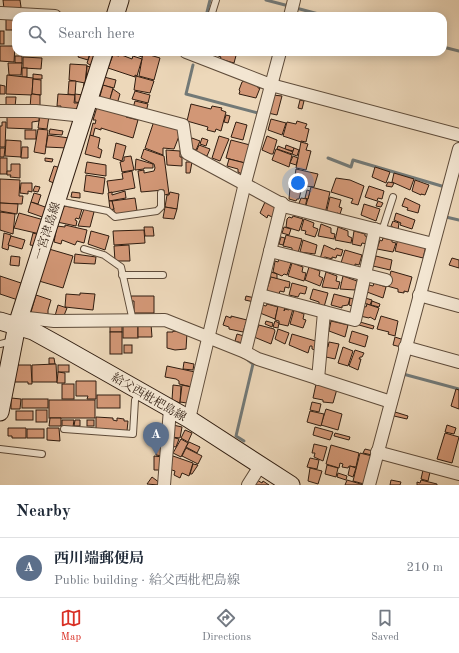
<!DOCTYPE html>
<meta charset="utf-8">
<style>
:root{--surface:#fff;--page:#f2f2f3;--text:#1f2937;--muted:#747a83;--line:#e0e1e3;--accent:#d93025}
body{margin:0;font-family:"Old Standard TT","Noto Serif JP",serif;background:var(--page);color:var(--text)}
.you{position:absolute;left:298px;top:183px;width:14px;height:14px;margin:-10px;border:3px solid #fff;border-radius:50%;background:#1a73e8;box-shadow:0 0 0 6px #1a73e833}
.badge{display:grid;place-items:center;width:26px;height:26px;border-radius:50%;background:var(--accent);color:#fff;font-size:13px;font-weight:700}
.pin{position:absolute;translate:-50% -33px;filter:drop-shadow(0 1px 2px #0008)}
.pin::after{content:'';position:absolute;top:21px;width:14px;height:12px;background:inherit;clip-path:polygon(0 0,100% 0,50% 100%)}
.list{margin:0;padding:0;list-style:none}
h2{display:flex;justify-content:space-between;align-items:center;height:52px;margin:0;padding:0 16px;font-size:17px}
h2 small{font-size:13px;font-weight:400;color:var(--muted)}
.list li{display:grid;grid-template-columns:26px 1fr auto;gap:12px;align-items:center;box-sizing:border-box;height:60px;padding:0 16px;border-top:1px solid var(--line)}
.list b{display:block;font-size:15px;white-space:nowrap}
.list p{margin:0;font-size:13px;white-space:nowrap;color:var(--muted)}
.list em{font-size:13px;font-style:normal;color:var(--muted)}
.icon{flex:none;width:22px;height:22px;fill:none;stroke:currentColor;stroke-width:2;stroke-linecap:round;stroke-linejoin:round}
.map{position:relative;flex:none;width:459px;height:485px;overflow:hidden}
.search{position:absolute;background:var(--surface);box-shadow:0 2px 10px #0003;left:12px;right:12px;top:12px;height:44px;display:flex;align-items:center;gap:10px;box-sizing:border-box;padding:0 14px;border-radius:12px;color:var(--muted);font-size:15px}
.sheet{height:112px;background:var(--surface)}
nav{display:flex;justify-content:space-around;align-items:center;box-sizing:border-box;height:56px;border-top:1px solid var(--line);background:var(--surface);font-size:11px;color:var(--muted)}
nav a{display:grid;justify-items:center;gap:2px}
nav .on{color:var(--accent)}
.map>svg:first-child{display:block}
</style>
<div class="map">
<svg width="459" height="485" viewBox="0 0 459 485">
<rect width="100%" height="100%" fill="#edd8ba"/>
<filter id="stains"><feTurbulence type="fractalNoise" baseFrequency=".005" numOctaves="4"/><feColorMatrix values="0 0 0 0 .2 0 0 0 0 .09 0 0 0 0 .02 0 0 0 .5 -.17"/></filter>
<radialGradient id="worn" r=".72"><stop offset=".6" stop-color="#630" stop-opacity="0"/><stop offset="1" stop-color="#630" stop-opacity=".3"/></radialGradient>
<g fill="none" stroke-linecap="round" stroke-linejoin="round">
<g stroke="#727977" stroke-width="3">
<path d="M 266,0 L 289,6"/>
<path d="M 296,8 L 326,16"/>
<path d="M 206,16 L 210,0"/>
<path d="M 443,47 L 459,51"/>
<path d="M 193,65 L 186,94 L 258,113"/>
<path d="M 328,158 L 351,167 L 353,160 L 445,187"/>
<path d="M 446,215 L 446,217 L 459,220"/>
<path d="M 403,374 L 459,389"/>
<path d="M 244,441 L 236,436 L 253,364 L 248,360"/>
</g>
</g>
<g fill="#d29776" stroke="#301d10">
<path d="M 3,0 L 20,0 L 21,7 L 19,9 L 4,9 Z"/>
<rect x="6" y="19" width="10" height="11"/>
<rect x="0" y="31" width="4" height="13"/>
<path d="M 0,46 L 15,46 L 14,62 L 0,61 Z"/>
<path d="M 80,52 L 90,52 L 88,60 L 78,57 Z"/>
<path d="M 91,52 L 98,52 L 93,67 L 87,63 Z"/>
<path d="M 128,52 L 144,52 L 142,57 Z"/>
<path d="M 208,52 L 237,52 L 234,63 L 220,59 L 221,57 Z"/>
<path d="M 143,53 L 160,58 L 154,80 L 139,76 Z"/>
<path d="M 119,54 L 132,59 L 133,56 L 142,59 L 137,76 L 135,75 L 135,77 L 108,68 L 113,55 L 119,56 Z"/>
<rect x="15" y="56" width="7" height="7"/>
<path d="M 23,57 L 42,58 L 41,69 L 23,68 Z"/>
<path d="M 8,63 L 22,63 L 21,75 L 9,75 Z"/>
<path d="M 70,64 L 87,65 L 85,83 L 69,80 Z"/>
<path d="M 87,66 L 93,68 L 83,90 L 84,83 L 86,84 Z"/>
<rect x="22" y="68" width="5" height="9"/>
<path d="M 33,74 L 42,75 L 42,79 L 33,79 Z"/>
<path d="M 7,75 L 33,78 L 32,95 L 6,94 Z"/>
<path d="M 136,76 L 154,81 L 150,93 L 134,90 Z"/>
<path d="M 104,77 L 116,80 L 114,88 L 102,85 Z"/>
<path d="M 33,79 L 41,80 L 41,95 L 32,94 Z"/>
<path d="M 69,81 L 76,81 L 75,95 L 68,94 Z"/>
<path d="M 244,81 L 258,86 L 258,88 L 260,88 L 256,98 L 239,94 L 240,91 L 239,90 L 242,82 Z"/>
<path d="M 0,85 L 5,86 L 5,94 L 0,94 Z"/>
<path d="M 103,85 L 113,88 L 109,103 L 99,100 Z"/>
<path d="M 113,89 L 120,94 L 117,104 L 109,102 Z"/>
<path d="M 135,91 L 150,95 L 148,103 L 132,99 Z"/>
<path d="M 32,94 L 40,95 L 40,109 L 30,108 L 31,95 Z"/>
<path d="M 58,94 L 75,95 L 74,103 L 79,103 L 78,113 L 60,111 L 61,106 L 57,106 Z"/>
<path d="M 75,94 L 83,95 L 82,103 L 75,102 Z"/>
<path d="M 273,95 L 282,96 L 277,115 L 268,113 Z"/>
<path d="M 6,97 L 16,97 L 15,107 L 6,107 Z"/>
<path d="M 300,100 L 304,101 L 302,109 L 298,108 Z"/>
<path d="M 135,101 L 148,104 L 146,112 L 133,108 Z"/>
<path d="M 191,104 L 211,109 L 212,106 L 222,108 L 221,110 L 226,112 L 221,131 L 216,129 L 215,132 L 207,130 L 208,127 L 187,121 Z"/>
<path d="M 97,107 L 127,115 L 126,117 L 138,120 L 133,138 L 101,128 L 101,130 L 95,128 L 93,136 L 90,135 L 93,123 L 95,124 L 96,120 L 93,120 Z"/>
<path d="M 40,114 L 49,116 L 47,129 L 38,128 Z"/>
<path d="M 7,115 L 39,116 L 39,121 L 32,122 L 32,129 L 7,128 Z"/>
<path d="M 226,115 L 230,116 L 228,123 L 224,122 Z"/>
<path d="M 271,119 L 286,123 L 282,135 L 268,130 Z"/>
<path d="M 154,121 L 181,131 L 174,149 L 163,148 L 163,155 L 145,148 Z"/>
<path d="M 297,121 L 307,124 L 305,128 L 309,129 L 306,142 L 301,141 L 301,142 L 283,136 L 287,122 L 296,124 Z"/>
<path d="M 2,122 L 6,122 L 5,147 L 0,147 L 0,126 L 2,126 Z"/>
<path d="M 236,122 L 247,125 L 243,140 L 231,137 Z"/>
<path d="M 38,129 L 48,130 L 45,154 L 34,152 Z"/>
<path d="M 50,129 L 63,131 L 62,135 L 49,134 Z"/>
<rect x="25" y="130" width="11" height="9"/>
<path d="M 48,135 L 69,138 L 67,148 L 46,147 Z"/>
<path d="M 90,135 L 100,138 L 98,148 L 102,150 L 100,158 L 85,154 Z"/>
<path d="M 219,136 L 229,139 L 220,161 L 212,158 Z"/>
<path d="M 267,136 L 277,140 L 273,154 L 271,154 L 262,150 Z"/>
<path d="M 192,138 L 200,141 L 196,150 L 188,147 Z"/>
<path d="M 202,138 L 208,140 L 206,146 L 200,144 Z"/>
<path d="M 6,140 L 21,141 L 21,157 L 5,156 Z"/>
<path d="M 231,140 L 250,145 L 245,163 L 226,158 Z"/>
<path d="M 301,142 L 308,144 L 306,150 L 311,151 L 306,170 L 296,168 Z"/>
<path d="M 116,143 L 126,146 L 122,161 L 113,158 Z"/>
<path d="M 199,145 L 210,149 L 207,156 L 196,152 Z"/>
<path d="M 286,145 L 294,148 L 293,151 L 285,149 Z"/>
<path d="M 278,146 L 293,152 L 292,154 L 277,149 Z"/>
<path d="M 22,147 L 28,147 L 28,158 L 21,158 Z"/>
<path d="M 0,148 L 5,148 L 4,157 L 0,157 Z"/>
<path d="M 294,148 L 299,150 L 297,156 L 292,154 Z"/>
<path d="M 144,149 L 164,156 L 169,194 L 164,195 L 164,190 L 141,192 L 138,171 L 144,170 L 144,173 L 154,171 L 155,168 L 154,164 L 141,158 Z"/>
<path d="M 276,149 L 292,155 L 289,167 L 272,160 Z"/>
<path d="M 166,150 L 180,151 L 180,157 L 182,157 L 182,166 L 167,165 Z"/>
<path d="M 131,156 L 134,170 L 122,172 L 120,162 L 124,161 L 124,157 Z"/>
<path d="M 293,156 L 298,158 L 296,165 L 290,163 Z"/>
<rect x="0" y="158" width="7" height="16"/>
<path d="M 45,158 L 53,159 L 52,162 L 45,161 Z"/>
<path d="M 136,159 L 153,164 L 153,168 L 144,168 L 144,169 L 135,170 Z"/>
<path d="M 229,159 L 245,163 L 242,174 L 238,172 L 238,169 L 227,166 Z"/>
<path d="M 87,162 L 106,165 L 106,176 L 85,173 Z"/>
<path d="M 186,162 L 192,162 L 190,173 L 186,173 Z"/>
<path d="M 11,164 L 20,164 L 20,178 L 10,177 L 11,175 L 7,175 L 7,171 L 11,171 Z"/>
<path d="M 54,166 L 61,168 L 56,184 L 49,181 Z"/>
<path d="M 375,167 L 390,172 L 386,183 L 372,177 Z"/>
<path d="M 296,169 L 318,174 L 314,187 L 305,186 L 305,185 L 294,182 Z"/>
<path d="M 132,171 L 135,188 L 109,193 L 107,181 L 123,179 L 122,173 Z"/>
<path d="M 394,173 L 414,179 L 410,190 L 392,182 Z"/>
<path d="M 86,175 L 105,178 L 103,194 L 84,191 Z"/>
<path d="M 336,178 L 350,180 L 364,186 L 358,205 L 351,203 L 353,199 L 331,192 Z"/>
<path d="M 0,179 L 20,180 L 19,196 L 23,196 L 22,204 L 0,203 Z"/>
<path d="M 415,180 L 429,185 L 425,195 L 421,194 L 421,195 L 412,191 Z"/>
<path d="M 388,182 L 394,183 L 392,187 L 386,186 Z"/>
<path d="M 21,183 L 32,183 L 32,192 L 28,191 L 28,194 L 20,193 Z"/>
<path d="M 35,186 L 40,187 L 38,192 L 33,191 Z"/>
<path d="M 369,186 L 384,191 L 382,199 L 378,198 L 377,201 L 365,197 Z"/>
<path d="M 311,187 L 330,192 L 325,214 L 305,209 Z"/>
<path d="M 290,188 L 301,191 L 299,199 L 297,199 L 296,201 L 289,199 Z"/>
<path d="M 307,190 L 310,191 L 308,199 L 305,198 Z"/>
<path d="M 125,191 L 126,198 L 109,201 L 108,193 L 112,192 L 112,195 Z"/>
<path d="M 72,192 L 80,193 L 80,198 L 71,197 Z"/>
<path d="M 170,192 L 179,194 L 177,209 L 165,207 L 167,195 L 169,195 Z"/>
<path d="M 34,193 L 41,195 L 38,204 L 31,202 Z"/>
<path d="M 330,197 L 341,200 L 339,207 L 342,208 L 340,214 L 337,213 L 336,216 L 326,214 Z"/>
<path d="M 135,198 L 137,211 L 115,215 L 112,201 Z"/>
<path d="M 301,198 L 307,199 L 305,207 L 298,206 Z"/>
<path d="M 405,198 L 420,205 L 418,213 L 407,210 L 408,208 L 402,206 Z"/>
<path d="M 109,201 L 112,201 L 114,209 L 110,210 Z"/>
<path d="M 378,201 L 383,203 L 381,207 L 376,206 Z"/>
<path d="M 31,202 L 48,208 L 45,218 L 28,212 Z"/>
<path d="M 265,202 L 279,207 L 274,218 L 268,215 L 267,218 L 260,213 Z"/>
<path d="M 0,203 L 18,204 L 17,214 L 0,211 Z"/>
<path d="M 364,204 L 380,209 L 376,221 L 361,215 Z"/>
<path d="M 64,206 L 82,209 L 79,219 L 76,218 L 75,220 L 77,221 L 76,226 L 57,222 Z"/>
<path d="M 165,207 L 177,209 L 174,219 L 163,218 Z"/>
<path d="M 84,209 L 94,212 L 90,227 L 78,226 Z"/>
<path d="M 0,212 L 15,214 L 13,234 L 0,230 Z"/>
<path d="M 19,213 L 44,220 L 40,234 L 14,228 Z"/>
<path d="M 396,213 L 415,220 L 412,229 L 400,225 L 401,223 L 394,220 Z"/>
<path d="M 293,216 L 303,219 L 299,231 L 286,227 L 287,219 L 289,217 L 292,218 Z"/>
<path d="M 304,219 L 314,223 L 313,227 L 318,229 L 315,237 L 305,234 L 306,231 L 301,230 Z"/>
<path d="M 393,221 L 399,223 L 398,230 L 391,226 Z"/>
<path d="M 321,224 L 331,228 L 331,233 L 335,234 L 334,239 L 318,236 Z"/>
<path d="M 65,225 L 87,230 L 84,243 L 77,241 L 75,245 L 62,240 L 61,244 L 54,242 L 57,226 L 65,227 Z"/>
<path d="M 144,227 L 153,227 L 154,236 L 145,236 Z"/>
<path d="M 284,227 L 291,229 L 289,235 L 282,233 Z"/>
<path d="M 338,227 L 348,231 L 348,236 L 352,238 L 351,243 L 335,240 Z"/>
<path d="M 144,230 L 145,243 L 114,245 L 113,231 Z"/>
<path d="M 91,231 L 109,236 L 105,250 L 88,244 Z"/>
<path d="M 354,231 L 365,234 L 365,236 L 369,237 L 367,244 L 362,243 L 361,246 L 352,244 Z"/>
<path d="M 4,233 L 11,235 L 8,250 L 2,248 Z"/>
<path d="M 33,233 L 40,235 L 37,246 L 30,245 Z"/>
<path d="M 286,235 L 302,239 L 298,253 L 292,252 L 292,248 L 283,246 Z"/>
<path d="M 11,236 L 25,240 L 22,249 L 8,245 Z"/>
<path d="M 281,237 L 285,238 L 283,245 L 279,244 Z"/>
<path d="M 383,238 L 392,240 L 392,242 L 396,243 L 393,252 L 377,249 L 380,240 L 382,241 Z"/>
<path d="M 398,238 L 426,246 L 423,258 L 395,251 Z"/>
<path d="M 303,240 L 317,245 L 315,254 L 300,252 Z"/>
<path d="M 129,245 L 130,261 L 115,261 L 114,246 Z"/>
<path d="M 324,245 L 335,250 L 336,248 L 343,250 L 341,256 L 337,255 L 336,258 L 332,257 L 332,259 L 325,257 L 320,259 Z"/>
<path d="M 49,249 L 73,256 L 63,288 L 39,281 Z"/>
<path d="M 345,250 L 362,255 L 359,265 L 355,264 L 355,266 L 341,263 Z"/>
<path d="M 75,254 L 96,257 L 95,264 L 74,263 Z"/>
<path d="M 11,256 L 20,257 L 19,266 L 10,265 Z"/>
<path d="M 376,256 L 392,260 L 390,270 L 373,266 Z"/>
<path d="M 452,258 L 459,260 L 459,268 L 449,265 Z"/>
<path d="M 279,259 L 291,263 L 287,275 L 284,274 L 282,276 L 273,272 L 275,261 L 278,262 Z"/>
<path d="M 292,263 L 303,267 L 302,272 L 306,273 L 304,281 L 288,276 Z"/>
<path d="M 309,267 L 320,271 L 319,276 L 323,278 L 320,286 L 305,280 Z"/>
<path d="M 391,271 L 412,277 L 408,292 L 404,291 L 404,293 L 398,292 L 398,289 L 387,286 Z"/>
<path d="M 271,272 L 277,274 L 277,279 L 270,277 Z"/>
<path d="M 326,272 L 337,276 L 336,281 L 340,282 L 338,289 L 322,287 Z"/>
<path d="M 0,276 L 24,284 L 18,300 L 0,294 Z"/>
<path d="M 343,276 L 357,281 L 355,290 L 340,289 Z"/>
<path d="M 271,277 L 290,282 L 289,288 L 285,287 L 284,292 L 280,291 L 279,294 L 268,292 L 267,289 Z"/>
<path d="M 292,283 L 307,287 L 305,294 L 300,293 L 298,297 L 289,295 Z"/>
<path d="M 374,283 L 386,287 L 383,298 L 367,292 L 369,285 L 373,286 Z"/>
<path d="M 313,289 L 328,293 L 324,307 L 319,305 L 319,302 L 310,299 Z"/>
<path d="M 80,293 L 95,294 L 93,310 L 65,307 L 66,294 L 80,295 Z"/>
<path d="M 334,294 L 350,298 L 348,305 L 342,306 L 342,308 L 331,305 Z"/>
<path d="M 36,295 L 51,300 L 48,310 L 48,317 L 31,312 Z"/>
<path d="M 131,296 L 154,296 L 154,313 L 134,313 L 134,301 L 131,301 Z"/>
<path d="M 246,296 L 255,298 L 254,302 L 245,300 Z"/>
<path d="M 350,298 L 354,299 L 352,306 L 349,305 Z"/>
<path d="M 365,298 L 372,300 L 370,305 L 364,303 Z"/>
<path d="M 372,301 L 380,304 L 379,307 L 371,305 Z"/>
<path d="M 267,304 L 278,307 L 275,319 L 260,313 L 262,305 L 266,306 Z"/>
<path d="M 367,304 L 379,308 L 375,320 L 370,317 L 369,318 L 360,316 L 363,306 L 366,307 Z"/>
<path d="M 58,305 L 67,308 L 63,318 L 55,316 Z"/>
<path d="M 278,306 L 285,307 L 284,311 L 285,309 L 289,310 L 290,308 L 293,309 L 288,326 L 279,324 L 279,321 L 275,320 Z"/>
<path d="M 294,310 L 304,314 L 303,319 L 306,320 L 303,328 L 290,324 Z"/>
<path d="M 226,316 L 231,318 L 231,316 L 247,320 L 243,332 L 229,329 L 229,327 L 223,325 Z"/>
<path d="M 381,316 L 398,321 L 395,336 L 388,334 L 389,332 L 377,329 Z"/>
<path d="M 266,321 L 273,323 L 272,327 L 265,324 Z"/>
<path d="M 275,321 L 279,323 L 278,328 L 273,327 Z"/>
<path d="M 331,321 L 348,325 L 345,337 L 329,331 Z"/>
<path d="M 360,322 L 374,326 L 373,329 L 359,325 Z"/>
<rect x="123" y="324" width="15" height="14"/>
<path d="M 138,324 L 151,324 L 152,337 L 138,337 Z"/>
<rect x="110" y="325" width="12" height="7"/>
<path d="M 259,325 L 274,329 L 275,331 L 271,344 L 254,337 Z"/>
<path d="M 278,329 L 289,333 L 285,344 L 275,339 Z"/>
<path d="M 173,331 L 187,333 L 186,349 L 175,350 L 167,348 L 167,332 L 173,332 Z"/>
<path d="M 352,331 L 368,336 L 365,347 L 349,342 Z"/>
<rect x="110" y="332" width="12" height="22"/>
<path d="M 237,334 L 244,336 L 242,343 L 235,341 Z"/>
<path d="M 292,334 L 319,342 L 318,351 L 312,349 L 312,346 L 310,346 L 308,353 L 289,345 Z"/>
<path d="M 395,337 L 404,340 L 401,347 L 393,345 Z"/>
<path d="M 329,342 L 339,344 L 335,359 L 326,357 L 326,347 L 328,347 Z"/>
<rect x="124" y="345" width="8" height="8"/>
<path d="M 343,347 L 353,351 L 348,366 L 338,363 Z"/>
<path d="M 355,350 L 364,353 L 362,357 L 360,357 L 359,359 L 361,359 L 358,370 L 349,366 Z"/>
<path d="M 49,358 L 54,358 L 55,364 L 49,364 Z"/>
<path d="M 184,362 L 194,364 L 193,370 L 183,369 Z"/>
<path d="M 56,364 L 57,382 L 32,382 L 32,365 Z"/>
<path d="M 17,365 L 31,365 L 32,384 L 28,384 L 28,382 L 14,382 Z"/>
<rect x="58" y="365" width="11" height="7"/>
<path d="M 167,366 L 195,372 L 192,387 L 179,384 L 179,381 L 176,379 L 165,377 Z"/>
<path d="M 58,372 L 65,373 L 65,383 L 57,383 Z"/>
<path d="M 76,381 L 96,381 L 96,399 L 87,399 L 88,396 L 76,396 Z"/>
<rect x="62" y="384" width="12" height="15"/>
<path d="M 316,384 L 337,389 L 333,403 L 323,402 L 323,400 L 313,398 Z"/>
<path d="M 173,385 L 181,386 L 180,403 L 172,400 Z"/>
<path d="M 182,385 L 191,387 L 187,403 L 180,402 Z"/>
<path d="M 456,389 L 459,390 L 459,409 L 451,406 Z"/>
<rect x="97" y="395" width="23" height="13"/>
<path d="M 11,398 L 21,399 L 20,409 L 11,409 Z"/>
<rect x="22" y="399" width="26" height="9"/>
<rect x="49" y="400" width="46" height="18"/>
<path d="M 312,402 L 321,404 L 319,412 L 310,410 Z"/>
<path d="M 326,409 L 342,414 L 338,430 L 321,425 Z"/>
<rect x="36" y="410" width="11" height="12"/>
<rect x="16" y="411" width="17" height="9"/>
<path d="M 310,411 L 324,414 L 321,426 L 307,422 Z"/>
<path d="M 395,412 L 408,416 L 407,419 L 394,416 Z"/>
<path d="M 96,417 L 113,418 L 113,420 L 117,421 L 117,418 L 124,419 L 124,421 L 128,421 L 127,431 L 96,429 Z"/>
<path d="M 50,418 L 61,418 L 61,426 L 49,426 Z"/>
<path d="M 62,420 L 74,420 L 73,427 L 62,427 Z"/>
<path d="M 75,420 L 80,420 L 80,426 L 74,426 Z"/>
<rect x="87" y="420" width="7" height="6"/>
<path d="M 173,425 L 182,427 L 180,438 L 171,437 Z"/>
<path d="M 447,425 L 456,428 L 454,434 L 445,432 Z"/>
<path d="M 315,427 L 333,432 L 330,440 L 313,435 Z"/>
<path d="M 8,428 L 26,428 L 26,438 L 12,438 L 12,436 L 8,436 Z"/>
<path d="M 47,428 L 59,428 L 60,441 L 47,440 Z"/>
<rect x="27" y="429" width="17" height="9"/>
<path d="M 185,430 L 192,433 L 188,442 L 181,438 Z"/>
<path d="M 335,433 L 350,437 L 349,440 L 334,436 Z"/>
<path d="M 445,433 L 459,437 L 452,463 L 437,459 Z"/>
<path d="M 171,437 L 179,439 L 176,447 L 170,446 Z"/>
<path d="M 181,439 L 188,443 L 181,457 L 173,453 Z"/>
<path d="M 189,442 L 200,447 L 197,453 L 186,447 Z"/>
<path d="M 157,443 L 164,444 L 163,456 L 156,455 Z"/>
<path d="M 314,444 L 327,447 L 323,461 L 314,457 L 315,453 L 312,453 Z"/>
<path d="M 331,445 L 359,453 L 356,467 L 349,466 L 348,468 L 342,467 L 343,464 L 340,463 L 339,468 L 326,464 Z"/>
<path d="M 186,448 L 202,456 L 198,464 L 182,456 Z"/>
<path d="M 365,449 L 373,451 L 372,455 L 363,453 Z"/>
<path d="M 360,453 L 372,456 L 364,484 L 353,481 Z"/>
<path d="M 154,456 L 163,457 L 163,470 L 154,470 Z"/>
<path d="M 173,456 L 193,463 L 189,476 L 182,473 L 180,478 L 174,475 L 175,471 L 169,469 Z"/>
<path d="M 310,458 L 319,460 L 317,469 L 307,467 Z"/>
<path d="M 193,464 L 198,465 L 192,474 L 190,474 Z"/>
<path d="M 327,465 L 338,468 L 336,477 L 325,474 Z"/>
<path d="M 350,466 L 356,468 L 353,477 L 348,475 Z"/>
<path d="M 310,468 L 322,471 L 318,484 L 308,481 Z"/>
<path d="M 423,470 L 430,472 L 428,481 L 421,479 Z"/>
<path d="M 338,473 L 347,476 L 346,480 L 337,477 Z"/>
<path d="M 152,477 L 160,483 L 158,485 L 147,484 Z"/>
<path d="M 257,480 L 262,483 L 263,481 L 269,485 L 254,485 Z"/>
<path d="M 347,480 L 364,485 L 345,485 Z"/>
<path d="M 391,480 L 401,482 L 400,485 L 390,485 Z"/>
<path d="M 421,480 L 437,484 L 437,485 L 417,485 L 417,482 L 420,483 Z"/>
</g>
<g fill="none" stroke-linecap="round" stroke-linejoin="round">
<defs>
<g id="lane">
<path d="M 211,16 L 216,0"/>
<path d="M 58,201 L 108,211 L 115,217 L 157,211 L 161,207 L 161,193"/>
<path d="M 382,231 L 393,197"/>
<path d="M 84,249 L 104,255 L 121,267 L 133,321"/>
<path d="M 122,275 L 163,275"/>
<path d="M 0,344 L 12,341"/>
<path d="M 64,429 L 133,434 L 135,400 L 140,392"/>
<path d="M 0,449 L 42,454"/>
</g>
<g id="street">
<path d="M 1,13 L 55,16"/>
<path d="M 290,16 L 294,0"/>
<path d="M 186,52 L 271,85 L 459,135"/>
<path d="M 89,100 L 183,125 L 187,153 L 287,207 L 433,244"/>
<path d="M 0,111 L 36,111 L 84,116"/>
<path d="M 270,251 L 386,280"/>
<path d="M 260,295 L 355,320 L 375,229"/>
<path d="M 419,295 L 459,306"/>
<path d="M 19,317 L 54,321 L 165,320 L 245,352 L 258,359 L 391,402"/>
<path d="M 405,347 L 459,362"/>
<path d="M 245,352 L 282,203"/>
<path d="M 318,379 L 324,312"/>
<path d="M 189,419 L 245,183 L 280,52"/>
<path d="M 377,452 L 459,474"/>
<path d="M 164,485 L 170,409"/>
<path d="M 248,485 L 260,466"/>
<path d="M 369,485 L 459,149"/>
</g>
<g id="secondary">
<path d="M 115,16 L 120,0"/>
<path d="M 0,321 L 33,331 L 62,347 L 189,419 L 291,485"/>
<path d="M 0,412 L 17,325 L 104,52"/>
</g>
</defs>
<use href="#lane" stroke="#5f4c3a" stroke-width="8"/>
<use href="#street" stroke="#5f4c3a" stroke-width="14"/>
<use href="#secondary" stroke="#301d10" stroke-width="19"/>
<use href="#lane" stroke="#f3e6d2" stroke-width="6"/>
<use href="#street" stroke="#f3e6d2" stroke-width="12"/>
<use href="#secondary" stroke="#f3e6d2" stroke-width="17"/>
</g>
<g text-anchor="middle" stroke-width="3" stroke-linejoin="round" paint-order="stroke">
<g font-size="12" fill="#301d10" stroke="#f3e6d2">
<text transform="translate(47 231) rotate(-72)" y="4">一宮津島線</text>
<text transform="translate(149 397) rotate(30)" y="4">給父西枇杷島線</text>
</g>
</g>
<rect width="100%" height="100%" filter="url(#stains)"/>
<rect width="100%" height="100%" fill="url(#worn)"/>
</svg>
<div class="you"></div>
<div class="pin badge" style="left:156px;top:455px;background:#5c6f8a">A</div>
<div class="search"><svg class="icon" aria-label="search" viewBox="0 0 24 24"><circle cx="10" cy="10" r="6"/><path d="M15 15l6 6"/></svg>Search here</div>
</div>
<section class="sheet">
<h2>Nearby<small></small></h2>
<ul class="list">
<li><span class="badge" style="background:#5c6f8a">A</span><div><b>西川端郵便局</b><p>Public building · 給父西枇杷島線</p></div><em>210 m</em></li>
</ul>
</section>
<nav>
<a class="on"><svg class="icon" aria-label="map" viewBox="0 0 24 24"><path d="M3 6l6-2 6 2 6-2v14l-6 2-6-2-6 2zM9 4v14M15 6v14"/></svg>Map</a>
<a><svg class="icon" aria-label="directions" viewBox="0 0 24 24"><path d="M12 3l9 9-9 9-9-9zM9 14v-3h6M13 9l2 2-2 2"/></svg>Directions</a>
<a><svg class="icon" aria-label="saved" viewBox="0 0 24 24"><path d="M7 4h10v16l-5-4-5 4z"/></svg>Saved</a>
</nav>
